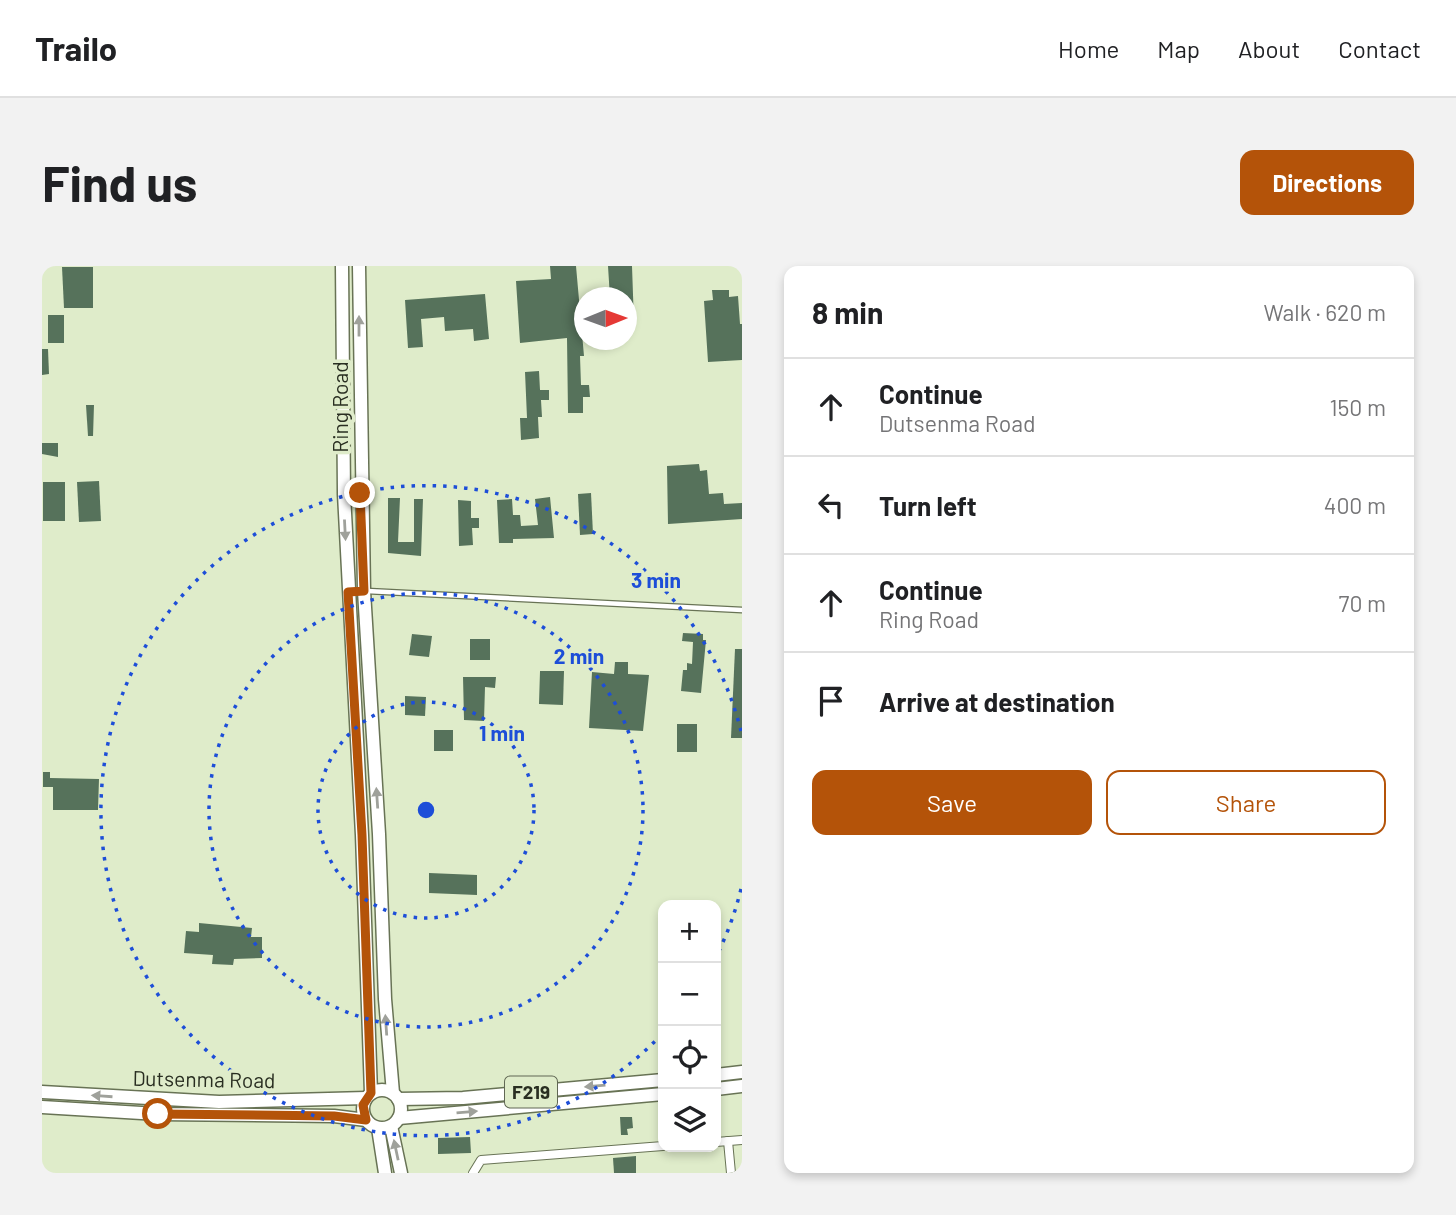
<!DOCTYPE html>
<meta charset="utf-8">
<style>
:root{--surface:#fff;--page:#f2f2f2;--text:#202124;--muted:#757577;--line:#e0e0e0;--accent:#b45309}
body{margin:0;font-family:Barlow,sans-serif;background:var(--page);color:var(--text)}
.controls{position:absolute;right:21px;bottom:21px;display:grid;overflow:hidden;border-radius:14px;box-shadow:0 4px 10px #0003}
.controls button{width:63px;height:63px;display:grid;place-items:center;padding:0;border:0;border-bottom:2px solid var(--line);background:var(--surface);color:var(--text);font:35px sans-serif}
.compass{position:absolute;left:532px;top:21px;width:63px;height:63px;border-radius:50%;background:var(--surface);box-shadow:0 4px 10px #0003;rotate:89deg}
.stop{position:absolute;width:21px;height:21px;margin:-16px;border:5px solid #b45309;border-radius:50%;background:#fff}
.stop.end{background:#b45309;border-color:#fff;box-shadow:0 2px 7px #0008}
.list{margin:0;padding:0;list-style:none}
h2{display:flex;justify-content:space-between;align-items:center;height:91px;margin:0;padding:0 28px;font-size:30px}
h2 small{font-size:23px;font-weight:400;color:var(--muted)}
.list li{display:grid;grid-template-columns:46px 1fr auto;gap:21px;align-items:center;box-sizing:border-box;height:98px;padding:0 28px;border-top:2px solid var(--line)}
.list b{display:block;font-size:26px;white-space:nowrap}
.list p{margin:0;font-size:23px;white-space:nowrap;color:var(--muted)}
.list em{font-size:23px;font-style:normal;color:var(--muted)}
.actions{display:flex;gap:14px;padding:21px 28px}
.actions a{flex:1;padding:16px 0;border:2px solid var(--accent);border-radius:14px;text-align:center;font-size:24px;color:var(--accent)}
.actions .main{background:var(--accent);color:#fff}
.icon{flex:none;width:38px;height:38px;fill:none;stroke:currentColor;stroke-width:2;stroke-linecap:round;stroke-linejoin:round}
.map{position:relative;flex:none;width:700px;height:907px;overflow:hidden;border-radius:14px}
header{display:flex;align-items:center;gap:42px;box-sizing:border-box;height:98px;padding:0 35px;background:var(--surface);border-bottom:2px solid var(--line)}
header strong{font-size:33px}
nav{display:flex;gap:38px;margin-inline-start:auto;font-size:24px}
.intro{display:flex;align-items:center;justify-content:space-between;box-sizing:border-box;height:168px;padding:0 42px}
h1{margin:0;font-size:49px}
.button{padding:18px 32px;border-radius:14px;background:var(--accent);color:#fff;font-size:24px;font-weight:700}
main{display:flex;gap:42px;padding:0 42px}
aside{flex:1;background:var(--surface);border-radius:14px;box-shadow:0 4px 10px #0003}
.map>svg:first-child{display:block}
</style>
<header>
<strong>Trailo</strong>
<nav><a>Home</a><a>Map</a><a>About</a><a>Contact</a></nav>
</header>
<div class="intro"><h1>Find us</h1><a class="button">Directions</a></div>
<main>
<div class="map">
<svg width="700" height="907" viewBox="0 0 700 907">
<rect width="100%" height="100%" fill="#dfecca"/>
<g fill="#56725b">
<path d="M 508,0 L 534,0 L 542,90 L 538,90 L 539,119 L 547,119 L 548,131 L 541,131 L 541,147 L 526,147 L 525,72 L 478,77 L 474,15 L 509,13 Z"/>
<path d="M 566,0 L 590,0 L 592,57 L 584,58 L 584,32 L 568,32 Z"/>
<path d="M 20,1 L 51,1 L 51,42 L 22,42 Z"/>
<path d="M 670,24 L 687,24 L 687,31 L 696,30 L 698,58 L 700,58 L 700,94 L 666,96 L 662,35 L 671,34 Z"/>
<path d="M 443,28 L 447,73 L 432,75 L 431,63 L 403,65 L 402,51 L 379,53 L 381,81 L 366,82 L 363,34 Z"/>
<rect x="6" y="49" width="16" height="28"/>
<path d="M 0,83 L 6,83 L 7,108 L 0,109 Z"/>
<path d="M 497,105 L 498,124 L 507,124 L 507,134 L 499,134 L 500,151 L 496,151 L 497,172 L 479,174 L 478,152 L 485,152 L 483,106 Z"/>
<path d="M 44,139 L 52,139 L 51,170 L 46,170 Z"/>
<path d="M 0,177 L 16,177 L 16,191 L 0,188 Z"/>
<path d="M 657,198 L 658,205 L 665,204 L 667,228 L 681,227 L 682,238 L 700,237 L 700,253 L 626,258 L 625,200 Z"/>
<path d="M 57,215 L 59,255 L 37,256 L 35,216 Z"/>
<rect x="1" y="216" width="22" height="39"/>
<path d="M 549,227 L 551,268 L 538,269 L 536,228 Z"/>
<path d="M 508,231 L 512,272 L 471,273 L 471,277 L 457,277 L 455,234 L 470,233 L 471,249 L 478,249 L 479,260 L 496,259 L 493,233 Z"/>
<path d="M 346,232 L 358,232 L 356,276 L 372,276 L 372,233 L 381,233 L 379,290 L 346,287 Z"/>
<path d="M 416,234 L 429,235 L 429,252 L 437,252 L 437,262 L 430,262 L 431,279 L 417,280 Z"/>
<path d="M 641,367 L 661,368 L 661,374 L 664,374 L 659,427 L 639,425 L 641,404 L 645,404 L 645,397 L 650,398 L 651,376 L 640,375 Z"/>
<path d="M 370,368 L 390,370 L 387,391 L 367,389 Z"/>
<rect x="428" y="373" width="20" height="21"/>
<path d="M 693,383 L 700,383 L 700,472 L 689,472 Z"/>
<path d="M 573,396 L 586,396 L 586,408 L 607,409 L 601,465 L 547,462 L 550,406 L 572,408 Z"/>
<path d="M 498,405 L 522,405 L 521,439 L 497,438 Z"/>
<path d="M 421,411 L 454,411 L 453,422 L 443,421 L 442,455 L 422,454 Z"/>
<path d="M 363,430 L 384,431 L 383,450 L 363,449 Z"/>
<rect x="635" y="458" width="20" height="28"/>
<rect x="392" y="464" width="19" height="21"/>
<path d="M 1,506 L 8,506 L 8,512 L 57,513 L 56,544 L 11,544 L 11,521 L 1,521 Z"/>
<path d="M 387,607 L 435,609 L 435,629 L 387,627 Z"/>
<path d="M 157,657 L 210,662 L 209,671 L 220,671 L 220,692 L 192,693 L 191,699 L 170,698 L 171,689 L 142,687 L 144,665 L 157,666 Z"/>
<path d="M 578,851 L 590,851 L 591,862 L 585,863 L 586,869 L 579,869 Z"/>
<path d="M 428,871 L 429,887 L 396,888 L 396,872 Z"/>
<path d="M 594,890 L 594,907 L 572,907 L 571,892 Z"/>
</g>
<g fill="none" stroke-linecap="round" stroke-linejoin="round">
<defs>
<path id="service" d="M 325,325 L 700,344"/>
<g id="minor">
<path d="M 686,875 L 689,907"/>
<path d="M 674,876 L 700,874"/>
<path d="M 431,907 L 439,894 L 621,880"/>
</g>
<g id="primary">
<path d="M 300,0 L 302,228 L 320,569 L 329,827"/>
<path d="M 317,0 L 322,325 L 337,568 L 343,733 L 351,827"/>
<path d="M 674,809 L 700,806"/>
<path d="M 674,823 L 700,820"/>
<circle cx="340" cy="843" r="19"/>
<path d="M 0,826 L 177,836 L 324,832"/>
<path d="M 356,833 L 421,832 L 621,814"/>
<path d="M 0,841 L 116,848 L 292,850 L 324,854"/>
<path d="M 357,852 L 621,828"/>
<path d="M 349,860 L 359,907"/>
<path d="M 336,862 L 343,907"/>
</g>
</defs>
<use href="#service" stroke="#687355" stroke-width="7"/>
<use href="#minor" stroke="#687355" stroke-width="10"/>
<use href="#primary" stroke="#687355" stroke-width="15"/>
<use href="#service" stroke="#fff" stroke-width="4.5"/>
<use href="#minor" stroke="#fff" stroke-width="8"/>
<use href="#primary" stroke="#fff" stroke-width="12"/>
</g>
<defs><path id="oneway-solid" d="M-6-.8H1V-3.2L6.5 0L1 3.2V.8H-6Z" transform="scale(1.75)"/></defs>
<g fill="#9fa19b">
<use href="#oneway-solid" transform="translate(317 60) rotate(-90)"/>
<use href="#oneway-solid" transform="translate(303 264) rotate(87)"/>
<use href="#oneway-solid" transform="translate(335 532) rotate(-94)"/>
<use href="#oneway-solid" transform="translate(344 759) rotate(-94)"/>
<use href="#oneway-solid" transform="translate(553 820) rotate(175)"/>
<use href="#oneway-solid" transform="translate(60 830) rotate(-176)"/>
<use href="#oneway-solid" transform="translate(425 846) rotate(-5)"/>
<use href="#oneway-solid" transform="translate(354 884) rotate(-102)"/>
</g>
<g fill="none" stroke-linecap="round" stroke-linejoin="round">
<path stroke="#b45309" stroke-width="9" d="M 116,848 L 292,850 L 324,854 L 321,839 L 329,827 L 320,569 L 306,326 L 322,325 L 318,227"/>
</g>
<g fill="none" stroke="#1d4ed8" stroke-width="3.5" stroke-dasharray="3.5 7">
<circle cx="384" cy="544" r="108"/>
<circle cx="384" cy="544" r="217"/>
<path d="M699 623A325 325 0 0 1 675 689M620 768A325 325 0 1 1 699 465"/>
</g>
<g text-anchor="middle" stroke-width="7" stroke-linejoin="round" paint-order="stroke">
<rect fill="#dfecca" stroke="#606754" stroke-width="2" x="463" y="810.5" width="52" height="31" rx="5"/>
<g font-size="19" font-weight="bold" fill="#292e21">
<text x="489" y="833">F219</text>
</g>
<g font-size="21" fill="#292e21" stroke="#dfecca">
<text transform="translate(299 141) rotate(-90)" y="7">Ring Road</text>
<text transform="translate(162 814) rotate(1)" y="7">Dutsenma Road</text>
</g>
</g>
<circle cx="384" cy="544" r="10" fill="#1d4ed8" stroke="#dfecca" stroke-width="3.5"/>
<g font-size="21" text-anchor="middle" font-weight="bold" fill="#1d4ed8" stroke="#dfecca" stroke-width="7" stroke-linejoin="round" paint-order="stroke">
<text x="614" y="322">3 min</text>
<text x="537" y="398">2 min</text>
<text x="460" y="475">1 min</text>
</g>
</svg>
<div class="controls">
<button>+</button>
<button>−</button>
<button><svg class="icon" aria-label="locate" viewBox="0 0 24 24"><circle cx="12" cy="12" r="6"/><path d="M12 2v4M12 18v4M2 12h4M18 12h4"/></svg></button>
<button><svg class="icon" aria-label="layers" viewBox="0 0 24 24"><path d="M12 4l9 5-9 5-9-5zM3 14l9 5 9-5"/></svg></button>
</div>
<svg class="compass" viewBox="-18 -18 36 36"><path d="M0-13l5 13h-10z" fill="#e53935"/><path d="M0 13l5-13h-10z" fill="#757577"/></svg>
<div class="stop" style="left:116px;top:848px"></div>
<div class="stop end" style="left:318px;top:227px"></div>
</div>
<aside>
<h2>8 min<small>Walk · 620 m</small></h2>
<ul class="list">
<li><svg class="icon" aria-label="ahead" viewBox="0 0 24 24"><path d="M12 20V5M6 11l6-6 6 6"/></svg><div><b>Continue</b><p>Dutsenma Road</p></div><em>150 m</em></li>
<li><svg class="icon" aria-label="left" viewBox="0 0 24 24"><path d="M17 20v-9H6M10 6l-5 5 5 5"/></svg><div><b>Turn left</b></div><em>400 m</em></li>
<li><svg class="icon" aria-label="ahead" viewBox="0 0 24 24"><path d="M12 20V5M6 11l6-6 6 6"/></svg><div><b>Continue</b><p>Ring Road</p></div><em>70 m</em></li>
<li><svg class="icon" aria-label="arrive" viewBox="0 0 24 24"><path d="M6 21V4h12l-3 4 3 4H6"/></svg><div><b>Arrive at destination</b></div></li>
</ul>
<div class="actions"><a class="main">Save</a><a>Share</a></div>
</aside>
</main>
